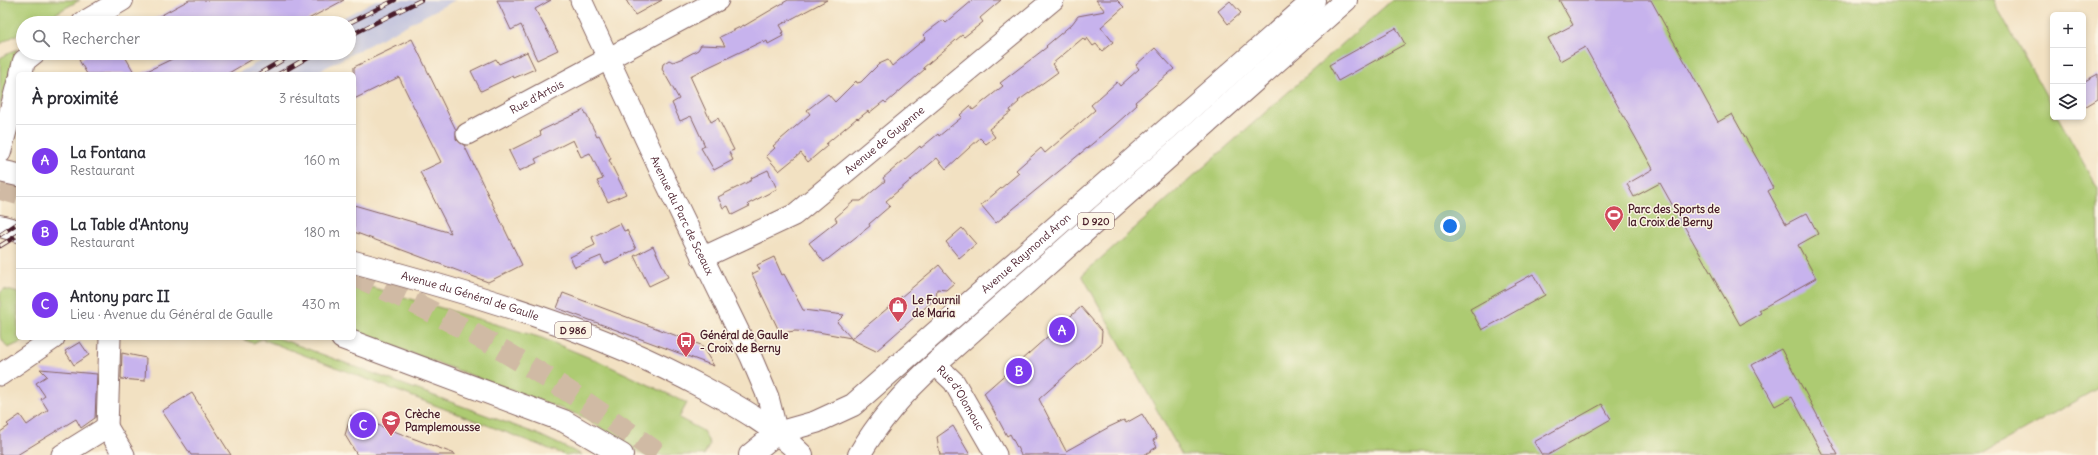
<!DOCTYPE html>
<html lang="fr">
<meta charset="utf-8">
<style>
:root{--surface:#fff;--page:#f2f2f3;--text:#2b2b33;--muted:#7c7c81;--line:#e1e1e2;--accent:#7c3aed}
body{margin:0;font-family:Delius,sans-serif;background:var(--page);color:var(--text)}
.controls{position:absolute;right:12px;top:12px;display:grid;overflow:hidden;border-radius:6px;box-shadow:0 2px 6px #0003}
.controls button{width:36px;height:36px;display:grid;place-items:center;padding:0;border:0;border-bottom:1px solid var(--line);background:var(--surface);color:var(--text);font:20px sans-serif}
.you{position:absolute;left:1450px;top:226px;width:14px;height:14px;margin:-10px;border:3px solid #fff;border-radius:50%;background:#1a73e8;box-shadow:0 0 0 6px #1a73e833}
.badge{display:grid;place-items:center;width:26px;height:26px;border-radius:50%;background:var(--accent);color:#fff;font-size:13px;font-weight:700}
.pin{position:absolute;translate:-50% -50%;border:2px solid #fff;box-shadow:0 1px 4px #0006}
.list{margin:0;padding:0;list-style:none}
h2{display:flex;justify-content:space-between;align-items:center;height:52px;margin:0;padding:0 16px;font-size:17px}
h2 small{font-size:13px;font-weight:400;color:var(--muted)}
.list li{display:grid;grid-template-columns:26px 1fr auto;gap:12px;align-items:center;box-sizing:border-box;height:72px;padding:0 16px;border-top:1px solid var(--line)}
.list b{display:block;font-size:15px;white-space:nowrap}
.list p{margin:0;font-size:13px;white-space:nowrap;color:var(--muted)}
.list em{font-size:13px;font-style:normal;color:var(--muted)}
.icon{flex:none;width:22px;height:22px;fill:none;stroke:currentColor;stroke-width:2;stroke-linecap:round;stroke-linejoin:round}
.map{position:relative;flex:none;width:2098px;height:455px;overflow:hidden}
.search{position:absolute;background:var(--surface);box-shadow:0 2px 6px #0003;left:16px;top:16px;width:340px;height:44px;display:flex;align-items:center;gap:10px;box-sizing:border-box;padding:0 14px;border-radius:22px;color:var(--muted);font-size:15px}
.panel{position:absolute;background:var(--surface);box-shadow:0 2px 6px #0003;left:16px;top:72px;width:340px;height:268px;border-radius:6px}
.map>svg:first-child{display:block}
</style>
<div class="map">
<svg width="2098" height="455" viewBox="0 0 2098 455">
<rect width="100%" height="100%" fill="#fcf5e5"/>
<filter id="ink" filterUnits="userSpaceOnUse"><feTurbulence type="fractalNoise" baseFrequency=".025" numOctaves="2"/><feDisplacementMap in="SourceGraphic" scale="8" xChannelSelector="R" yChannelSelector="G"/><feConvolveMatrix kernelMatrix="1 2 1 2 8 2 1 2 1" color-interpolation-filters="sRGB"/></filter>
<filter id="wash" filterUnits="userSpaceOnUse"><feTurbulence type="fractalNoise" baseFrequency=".012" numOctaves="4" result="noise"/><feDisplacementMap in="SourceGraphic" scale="16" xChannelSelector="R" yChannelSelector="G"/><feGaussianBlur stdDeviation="0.9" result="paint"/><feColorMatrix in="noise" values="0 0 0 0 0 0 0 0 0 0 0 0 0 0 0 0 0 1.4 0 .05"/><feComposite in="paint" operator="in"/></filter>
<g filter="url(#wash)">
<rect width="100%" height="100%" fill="#f2e1c2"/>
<path fill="#c1c2dd" d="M 376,0 L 455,0 L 313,74 L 236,74 L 276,53 L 349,53 L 349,23 L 333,23 Z"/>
<g fill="#adcb72" stroke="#7c754e">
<path d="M 0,0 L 80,0 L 38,23 L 23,23 L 23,31 L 0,44 Z"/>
<path d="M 1392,0 L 1993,0 L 2053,108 L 2053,117 L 2058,117 L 2098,189 L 2098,388 L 1980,455 L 1182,455 L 1082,275 Z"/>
<path d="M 17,49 L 0,108 L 0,58 Z"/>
<path d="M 354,282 L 542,338 L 607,365 L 687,403 L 679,418 L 703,431 L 710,444 L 704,455 L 643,455 L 584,417 L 354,332 Z"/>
<path d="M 4,289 L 18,293 L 18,338 L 31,338 L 8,348 L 0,337 L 0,293 Z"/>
<path d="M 239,338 L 278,338 L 537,434 L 582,455 L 565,455 L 262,339 L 253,343 Z"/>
</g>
<g id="blocks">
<g fill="#c7b3ed">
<path d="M 189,0 L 344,0 L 301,23 L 147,23 Z"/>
<path d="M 497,0 L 551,0 L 535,9 L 558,50 L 537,60 L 521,25 L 511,30 Z"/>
<path d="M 626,0 L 662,0 L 635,15 Z"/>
<path d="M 788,0 L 827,0 L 780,25 L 784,32 L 781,33 L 783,36 L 768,44 L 767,41 L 764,43 L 763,41 L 690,76 L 711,122 L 718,118 L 734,150 L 729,152 L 733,160 L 714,170 L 701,148 L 705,146 L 691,116 L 680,121 L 672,103 L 679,99 L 662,69 L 663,64 L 669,60 L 673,62 L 683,58 L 698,50 L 701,45 L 725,46 L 720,37 L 744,25 L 744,26 Z"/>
<path d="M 973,0 L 1001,0 L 980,18 L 983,22 L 964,37 L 962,35 L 923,68 L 925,69 L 886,103 L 884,101 L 869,113 L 868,111 L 858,119 L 857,118 L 826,144 L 827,146 L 808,162 L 801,153 L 779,171 L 766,156 L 775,148 L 773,146 L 810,114 L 807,110 L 828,94 L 835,102 L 856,81 L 857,83 L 861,82 L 879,64 L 888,60 L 892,66 L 926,38 L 923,35 L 943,20 L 946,23 Z"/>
<path d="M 1096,0 L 1117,0 L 1124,7 L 1101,27 L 1113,42 L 1102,51 L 1096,44 L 1093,46 L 1087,38 L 1085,41 L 1083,38 L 1052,64 L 1058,72 L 1018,101 L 1019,102 L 1010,110 L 1011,112 L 989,129 L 995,137 L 986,144 L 980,138 L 946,169 L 937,158 L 886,201 L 890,206 L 869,224 L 870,226 L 824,262 L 809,243 L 837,221 L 835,218 L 854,201 L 861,201 L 885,181 L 883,178 L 904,160 L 920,146 L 921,148 L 938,134 L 939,136 L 962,117 L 960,115 L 970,106 L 973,110 L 1003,86 L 1000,83 L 1047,47 L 1046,46 L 1072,24 L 1078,16 L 1105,11 Z"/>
<path d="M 1559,0 L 1651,0 L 1718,122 L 1732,114 L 1765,173 L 1773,188 L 1768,191 L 1786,224 L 1807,213 L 1818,234 L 1798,245 L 1816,278 L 1759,310 L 1761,313 L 1740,325 L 1660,183 L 1634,197 L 1627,184 L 1653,169 L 1585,47 L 1560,61 L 1548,38 L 1573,25 Z"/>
<path d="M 1230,1 L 1241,13 L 1228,24 L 1218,11 Z"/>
<path d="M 1396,28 L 1405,44 L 1338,81 L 1329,65 Z"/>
<path d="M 412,39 L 456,130 L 456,139 L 464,145 L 522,265 L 488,282 L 354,232 L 354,205 L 451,233 L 420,172 L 441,162 L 399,77 L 354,99 L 354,67 Z"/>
<path d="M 1155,48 L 1174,69 L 1135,102 L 1137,105 L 1115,125 L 996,223 L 981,205 L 1019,173 L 1016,170 L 1041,148 L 1045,153 L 1095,110 L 1091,105 L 1117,82 L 1120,86 L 1139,69 L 1136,65 Z"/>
<path d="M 527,52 L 535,69 L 514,78 L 513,76 L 481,91 L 471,71 L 496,59 L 499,64 Z"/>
<path d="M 91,53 L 123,53 L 135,74 L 87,74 L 79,60 Z"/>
<path d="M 171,53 L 263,53 L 227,74 L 141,74 L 174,58 Z"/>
<path d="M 2098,74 L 2098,99 L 2083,108 L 2083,82 Z"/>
<path d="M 584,110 L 597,136 L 599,135 L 611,159 L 609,160 L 626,194 L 608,202 L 597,181 L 603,179 L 590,153 L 581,157 L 573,140 L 535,159 L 537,163 L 519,171 L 509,151 L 541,135 L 540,131 Z"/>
<path d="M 768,170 L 777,189 L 748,204 L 750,206 L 732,215 L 728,206 L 723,208 L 718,197 L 752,180 L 751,178 Z"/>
<path d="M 620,223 L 624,231 L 627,230 L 636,249 L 605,264 L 601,256 L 575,267 L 570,257 L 595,245 L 592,237 Z"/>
<path d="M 962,228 L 976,244 L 959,258 L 946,242 Z"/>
<path d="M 653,246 L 668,277 L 649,286 L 634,256 Z"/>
<path d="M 774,257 L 782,275 L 784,274 L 803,310 L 844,315 L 837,322 L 851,338 L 818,332 L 795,331 L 780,333 L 752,274 L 760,270 L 757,265 Z"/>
<path d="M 939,265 L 954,283 L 946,290 L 937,289 L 936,298 L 876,351 L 851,339 Z"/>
<path d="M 1533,274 L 1545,295 L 1482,330 L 1470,309 Z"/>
<path d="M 563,293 L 701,345 L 714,366 L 557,308 Z"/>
<path d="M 1081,307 L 1102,331 L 1101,344 L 1039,399 L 1066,451 L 1109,427 L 1124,420 L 1126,423 L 1142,414 L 1157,438 L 1153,440 L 1157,447 L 1144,455 L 1021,455 L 1010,434 L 1007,436 L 984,393 Z"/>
<path d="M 80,342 L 89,355 L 74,365 L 65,351 Z"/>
<path d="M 1781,349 L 1805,392 L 1838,455 L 1823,455 L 1792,397 L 1775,406 L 1752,365 Z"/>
<path d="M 122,353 L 146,358 L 145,381 L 121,379 Z"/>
<path d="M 40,369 L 97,374 L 95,418 L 81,428 L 76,419 L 17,455 L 0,455 L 0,432 L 9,426 L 7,424 L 20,415 L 27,425 L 48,410 L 41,399 L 45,396 L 36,383 L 47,376 Z"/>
<path d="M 192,393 L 231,455 L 191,455 L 162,411 Z"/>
<path d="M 1602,404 L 1611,419 L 1548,455 L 1542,455 L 1534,442 Z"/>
<path d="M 351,415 L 455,454 L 455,455 L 357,455 L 345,435 Z"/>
<path d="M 953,426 L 970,455 L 940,455 L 937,437 Z"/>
</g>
</g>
</g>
<g filter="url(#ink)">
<use href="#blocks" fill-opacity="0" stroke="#856360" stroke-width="1"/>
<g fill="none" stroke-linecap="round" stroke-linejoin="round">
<g stroke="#d0baa4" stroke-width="22" stroke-dasharray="22 11" stroke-linecap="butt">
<path d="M 0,189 L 18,194"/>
<path d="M 354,275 C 381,288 410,300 436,314 C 515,354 589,403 660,455"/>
</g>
<defs>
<g id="minor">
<path id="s1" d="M 581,0 L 661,172 L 751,357 L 768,397 L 777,433"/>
<path id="s2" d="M 467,134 L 718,0"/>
<path id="s3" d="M 702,258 L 794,215 L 1053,0"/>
<path id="s4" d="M 935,364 L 954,382 L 996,455"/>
<path d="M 0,375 L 54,338"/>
<path d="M 107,427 L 110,338"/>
<path d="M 107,427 L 124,455"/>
<path d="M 62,455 L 107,427"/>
</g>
<g id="secondary">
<path d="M 83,23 L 122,0"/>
<path d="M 21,74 L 24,61 L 34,53"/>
<path d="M 0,152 L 18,83"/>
</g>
<g id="primary">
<path d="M 0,171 L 18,175"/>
<path d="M 0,226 L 18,231"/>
<path id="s5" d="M 354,262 C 474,294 595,329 704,388 C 739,407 774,427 802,455"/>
<path d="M 342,338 L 564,421 L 622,455"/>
<path id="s6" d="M 750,455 L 777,433 L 816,422 L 853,405 L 1314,0"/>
<path d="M 859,455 C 879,420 905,391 935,364 L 1346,0"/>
</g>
</defs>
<use href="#minor" stroke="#856360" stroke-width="23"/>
<use href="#secondary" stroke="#856360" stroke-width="24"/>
<use href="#primary" stroke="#856360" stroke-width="24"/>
<use href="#minor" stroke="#fff" stroke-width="21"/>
<use href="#secondary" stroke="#fff" stroke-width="22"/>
<use href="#primary" stroke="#fff" stroke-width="22"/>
<defs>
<g id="rail">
<path d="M 349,23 L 395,0"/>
<path d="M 349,36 L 421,0"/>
<path d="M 259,74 L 294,53"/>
<path d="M 279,74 L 315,53"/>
<path d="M 0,235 L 18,223"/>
<path d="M 0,246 L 18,235"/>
</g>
</defs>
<use href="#rail" stroke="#4a1f2b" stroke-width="4.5"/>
<use href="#rail" stroke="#fcf5e5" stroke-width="3" stroke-dasharray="9" stroke-linecap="butt"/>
</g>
</g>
<defs>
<symbol id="stadium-pin" viewBox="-11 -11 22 30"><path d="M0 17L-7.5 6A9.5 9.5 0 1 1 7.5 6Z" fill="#d1495b" stroke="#fcf5e5"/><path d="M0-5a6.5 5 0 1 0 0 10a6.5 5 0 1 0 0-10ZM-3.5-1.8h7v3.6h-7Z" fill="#fff"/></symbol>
<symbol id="shop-pin" viewBox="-11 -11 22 30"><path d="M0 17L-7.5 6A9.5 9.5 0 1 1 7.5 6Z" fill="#d1495b" stroke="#fcf5e5"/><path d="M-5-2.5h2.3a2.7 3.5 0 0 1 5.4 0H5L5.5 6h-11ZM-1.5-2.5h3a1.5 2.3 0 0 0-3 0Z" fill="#fff"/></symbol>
<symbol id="bus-pin" viewBox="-11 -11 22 30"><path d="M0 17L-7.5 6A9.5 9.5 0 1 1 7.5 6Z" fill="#d1495b" stroke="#fcf5e5"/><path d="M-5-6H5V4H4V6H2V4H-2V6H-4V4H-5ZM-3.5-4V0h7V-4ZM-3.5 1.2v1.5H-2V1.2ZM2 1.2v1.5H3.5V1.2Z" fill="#fff"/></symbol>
<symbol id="school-pin" viewBox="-11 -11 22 30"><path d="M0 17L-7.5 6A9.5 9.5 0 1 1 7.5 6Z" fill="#d1495b" stroke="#fcf5e5"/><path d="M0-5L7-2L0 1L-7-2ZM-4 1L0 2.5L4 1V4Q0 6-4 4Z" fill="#fff"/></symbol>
</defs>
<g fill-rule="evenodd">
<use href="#stadium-pin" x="1603" y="204" width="22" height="30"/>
<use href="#shop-pin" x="887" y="295" width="22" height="30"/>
<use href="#bus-pin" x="675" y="330" width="22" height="30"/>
<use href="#school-pin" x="380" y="409" width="22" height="30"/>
</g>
<g text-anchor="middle" stroke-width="3" stroke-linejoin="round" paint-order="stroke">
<g fill="#fcf5e5" stroke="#7f5f63" stroke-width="1">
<rect x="1078" y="213" width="36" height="16" rx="3"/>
<rect x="555" y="322" width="36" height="16" rx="3"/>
</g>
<g font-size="10" font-weight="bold" fill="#4a1f2b">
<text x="1096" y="225">D 920</text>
<text x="573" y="334">D 986</text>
</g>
<g font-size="11" fill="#4a1f2b" stroke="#fcf5e5">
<text dy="4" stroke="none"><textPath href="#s2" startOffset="79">Rue d'Artois</textPath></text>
<text dy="4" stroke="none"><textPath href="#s3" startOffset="219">Avenue de Guyenne</textPath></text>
<text dy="4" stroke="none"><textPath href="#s1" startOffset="238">Avenue du Parc de Sceaux</textPath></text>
<text dy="4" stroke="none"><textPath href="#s6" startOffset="346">Avenue Raymond Aron</textPath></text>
<text dy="4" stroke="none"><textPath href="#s5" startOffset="121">Avenue du Général de Gaulle</textPath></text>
<text dy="4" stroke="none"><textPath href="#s4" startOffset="43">Rue d'Olomouc</textPath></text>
</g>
<g font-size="11" font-weight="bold" fill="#4a1f2b" stroke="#fcf5e5" text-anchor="start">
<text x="1628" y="213">Parc des Sports de<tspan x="1628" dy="13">la Croix de Berny</tspan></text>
<text x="912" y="304">Le Fournil<tspan x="912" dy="13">de Maria</tspan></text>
<text x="700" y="339">Général de Gaulle<tspan x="700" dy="13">- Croix de Berny</tspan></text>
<text x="405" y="418">Crèche<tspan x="405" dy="13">Pamplemousse</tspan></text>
</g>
</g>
</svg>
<div class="controls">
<button>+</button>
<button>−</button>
<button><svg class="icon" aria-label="layers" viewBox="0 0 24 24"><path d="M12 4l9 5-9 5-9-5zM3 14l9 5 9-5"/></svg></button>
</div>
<div class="you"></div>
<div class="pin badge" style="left:1062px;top:330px">A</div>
<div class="pin badge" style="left:1019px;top:371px">B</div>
<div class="pin badge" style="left:363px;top:425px">C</div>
<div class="search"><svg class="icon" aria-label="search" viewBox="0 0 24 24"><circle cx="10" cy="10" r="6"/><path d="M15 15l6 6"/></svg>Rechercher</div>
<section class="panel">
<h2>À proximité<small>3 résultats</small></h2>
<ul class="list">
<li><span class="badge">A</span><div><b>La Fontana</b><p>Restaurant</p></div><em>160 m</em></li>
<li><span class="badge">B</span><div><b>La Table d'Antony</b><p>Restaurant</p></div><em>180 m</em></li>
<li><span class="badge">C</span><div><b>Antony parc II</b><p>Lieu · Avenue du Général de Gaulle</p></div><em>430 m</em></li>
</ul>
</section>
</div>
